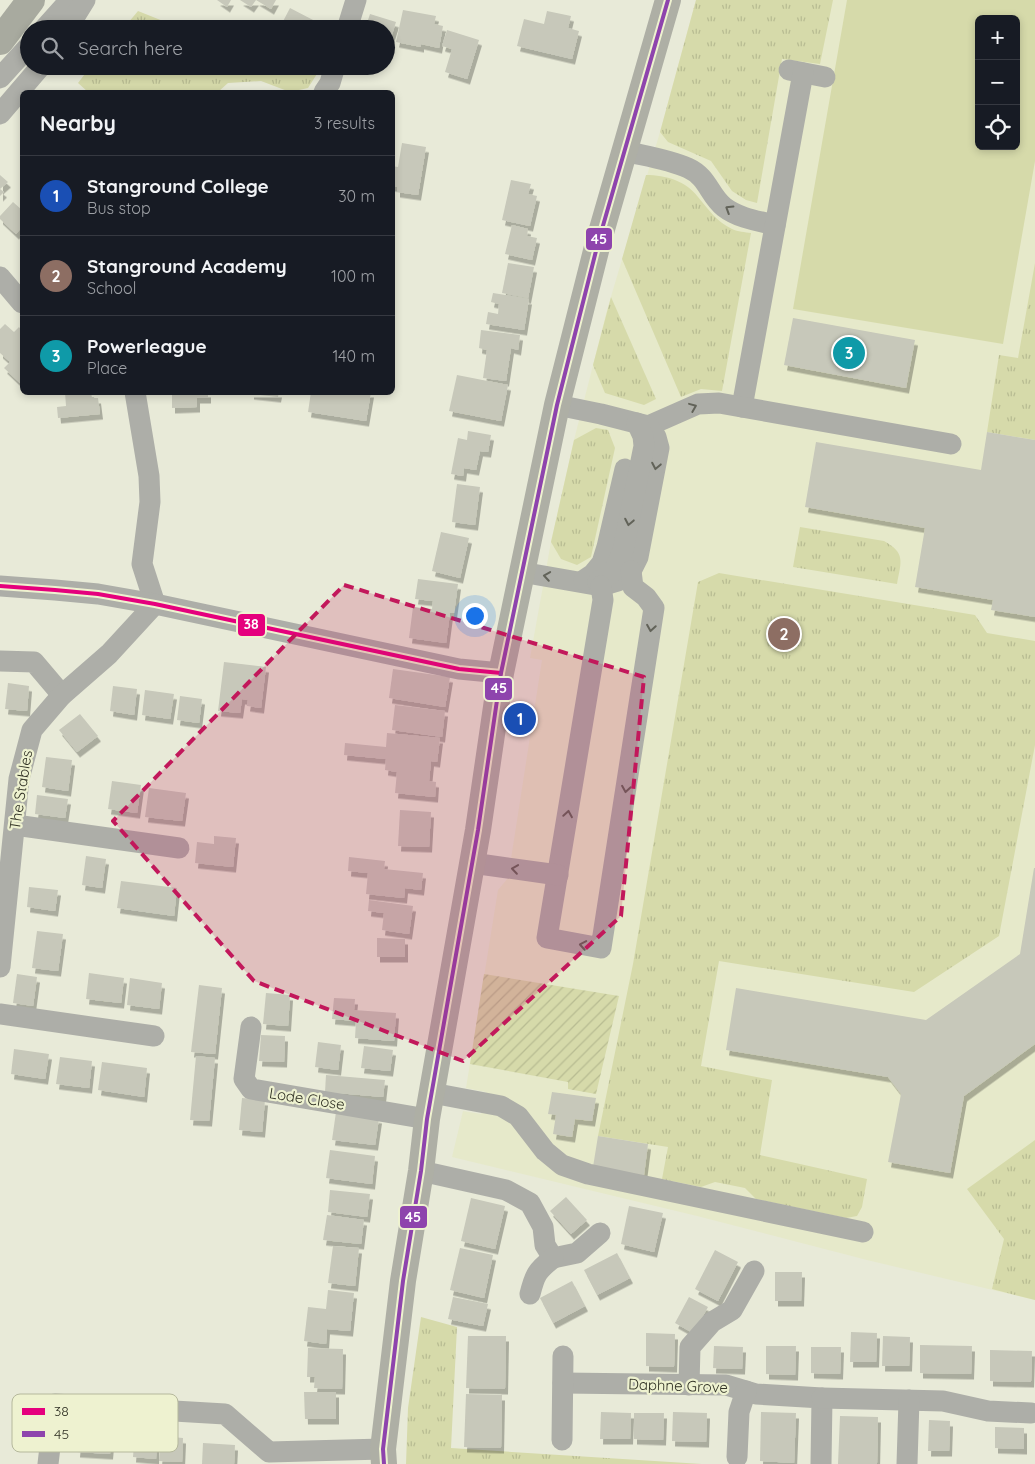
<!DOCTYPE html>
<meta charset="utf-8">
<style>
:root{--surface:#171b24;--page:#20242c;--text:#f1f3f6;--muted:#9ea1a6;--line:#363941;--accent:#ea580c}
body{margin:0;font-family:Quicksand,sans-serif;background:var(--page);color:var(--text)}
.controls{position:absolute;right:15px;top:15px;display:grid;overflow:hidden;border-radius:8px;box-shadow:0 2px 8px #0003}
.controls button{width:45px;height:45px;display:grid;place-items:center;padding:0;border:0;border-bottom:1px solid var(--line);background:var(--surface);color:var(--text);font:25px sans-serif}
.you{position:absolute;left:474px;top:615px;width:18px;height:18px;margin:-12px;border:4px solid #fff;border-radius:50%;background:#1a73e8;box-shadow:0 0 0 8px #1a73e833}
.badge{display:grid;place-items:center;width:32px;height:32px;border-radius:50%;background:var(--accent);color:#fff;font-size:16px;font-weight:700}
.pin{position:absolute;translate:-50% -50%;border:2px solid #fff;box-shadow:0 1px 5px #0006}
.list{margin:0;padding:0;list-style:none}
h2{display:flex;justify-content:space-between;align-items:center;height:65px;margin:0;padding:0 20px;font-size:21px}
h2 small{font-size:16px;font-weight:400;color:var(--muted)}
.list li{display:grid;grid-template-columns:32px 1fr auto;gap:15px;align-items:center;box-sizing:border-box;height:80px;padding:0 20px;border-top:1px solid var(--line)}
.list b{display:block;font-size:19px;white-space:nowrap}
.list p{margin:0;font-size:16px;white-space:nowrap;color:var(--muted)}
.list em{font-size:16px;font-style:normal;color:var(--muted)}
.icon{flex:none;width:28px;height:28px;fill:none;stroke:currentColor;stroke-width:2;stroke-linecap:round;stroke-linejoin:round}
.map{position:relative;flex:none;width:1035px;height:1464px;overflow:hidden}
.search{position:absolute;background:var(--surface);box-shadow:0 2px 8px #0003;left:20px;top:20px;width:375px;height:55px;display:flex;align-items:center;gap:12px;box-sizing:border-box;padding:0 18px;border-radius:28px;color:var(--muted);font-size:19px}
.panel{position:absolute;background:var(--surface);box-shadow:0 2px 8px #0003;left:20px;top:90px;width:375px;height:305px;border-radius:8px}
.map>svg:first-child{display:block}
</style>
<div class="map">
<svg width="1035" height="1464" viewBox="0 0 1035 1464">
<defs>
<pattern id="grass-tufts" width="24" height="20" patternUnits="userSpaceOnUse" patternTransform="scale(1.25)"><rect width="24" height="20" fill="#d6daaa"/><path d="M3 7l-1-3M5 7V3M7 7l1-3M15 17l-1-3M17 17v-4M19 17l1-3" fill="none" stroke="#b8bc92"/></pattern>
<pattern id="garden-furrows" width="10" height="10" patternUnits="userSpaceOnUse" patternTransform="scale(1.25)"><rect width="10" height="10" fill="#d6daaa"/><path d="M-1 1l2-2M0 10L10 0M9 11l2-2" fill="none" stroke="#b8bc92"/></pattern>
<filter id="shadow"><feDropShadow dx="3" dy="5.5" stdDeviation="0" flood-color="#0004"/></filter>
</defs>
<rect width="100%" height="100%" fill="#e8ead8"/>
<path fill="#e6e9ca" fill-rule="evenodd" d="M 696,0 L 1035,0 L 1035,1300 L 867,1260 L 697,1216 L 452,1157 L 463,1111 L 481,1114 L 486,1092 L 466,1088 L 498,890 L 508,878 L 542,660 L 530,658 L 551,542 L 574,440 L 607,310 L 660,132 ZM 979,19 L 1016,19 L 1016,146 L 979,146 Z"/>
<g fill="url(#grass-tufts)">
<path d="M 696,0 L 833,0 L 820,64 L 782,59 L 757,203 L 746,200 L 732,191 L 711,161 L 668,142 L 660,132 Z"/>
<path d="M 138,11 L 183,29 L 123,29 Z"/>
<path d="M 91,66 L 276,66 L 282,69 L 298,66 L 322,66 L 308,88 L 290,92 L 261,81 L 228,83 L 218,92 L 88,92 L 78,83 Z"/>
<path d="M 646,175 C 666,175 686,181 698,197 C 708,209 717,222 732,229 C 738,232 745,232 751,233 L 722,391 L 701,389 L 681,397 L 622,259 Z"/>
<path d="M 1035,263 L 1035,440 L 987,432 L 999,355 L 1018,358 Z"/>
<path d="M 611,297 L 656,399 L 644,405 L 605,393 L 593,365 Z"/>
<path d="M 596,428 L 608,430 L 615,448 L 591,557 L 577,565 L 561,559 L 551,542 L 574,440 Z"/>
<path d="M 800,527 L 884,541 C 906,553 901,562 897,584 L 793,567 Z"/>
<path d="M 719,573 L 975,615 L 987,633 L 1035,641 L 1035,745 L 999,936 L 914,992 L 719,961 L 701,1066 L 772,1080 L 760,1155 L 867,1179 L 862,1207 L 857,1216 L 846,1218 L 756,1199 L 745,1188 L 715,1182 L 701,1187 L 662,1179 L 668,1147 L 598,1136 L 633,964 L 698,582 Z"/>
<path d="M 1035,1140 L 1035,1300 L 992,1289 L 1004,1239 L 967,1189 Z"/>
<path d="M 421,1317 L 457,1327 L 451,1448 L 702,1464 L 406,1464 L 408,1408 Z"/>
</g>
<path fill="url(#garden-furrows)" d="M 484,974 L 619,996 L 596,1094 L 568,1089 L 568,1082 L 470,1064 Z"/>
<path fill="#d6daaa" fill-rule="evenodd" d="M 847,0 L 1035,0 L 1035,161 L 1003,344 L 793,309 ZM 979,19 L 1016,19 L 1016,146 L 979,146 Z"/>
<g fill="#c7c8ba" filter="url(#shadow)">
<path d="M 217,0 L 231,0 L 227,7 Z"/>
<path d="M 240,0 L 256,0 L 251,7 Z"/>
<path d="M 256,0 L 276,0 L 271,9 Z"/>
<path d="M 290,8 L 315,21 L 311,29 L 279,29 Z"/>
<path d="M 403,10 L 436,16 L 434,24 L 443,26 L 439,48 L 421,44 L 421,47 L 396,42 Z"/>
<path d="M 547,11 L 571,16 L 568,28 L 579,31 L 572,59 L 517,46 L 524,19 L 544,24 Z"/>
<path d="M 370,14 L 396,22 L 389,44 L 386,43 L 386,29 L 365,29 Z"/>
<path d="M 447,30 L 479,40 L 467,79 L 445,72 L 452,49 L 442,46 Z"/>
<path d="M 402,143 L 426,147 L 418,195 L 397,192 L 397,187 L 392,186 L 392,166 L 398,167 Z"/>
<path d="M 0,175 L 8,182 L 0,189 L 4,192 L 0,196 Z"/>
<path d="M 511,180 L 531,184 L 528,194 L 537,196 L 530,226 L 502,220 Z"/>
<path d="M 13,202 L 22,210 L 22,229 L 21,228 L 16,234 L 0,219 L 0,216 Z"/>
<path d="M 512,225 L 528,229 L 527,236 L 537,238 L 532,260 L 505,254 Z"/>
<path d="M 508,263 L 534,267 L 528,298 L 502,293 Z"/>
<path d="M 493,293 L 529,299 L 524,330 L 486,324 L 488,312 L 498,314 L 499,304 L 491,302 Z"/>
<path d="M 793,318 L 915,340 L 906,388 L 784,365 Z"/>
<path d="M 5,324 L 14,332 L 19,327 L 22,331 L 22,385 L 4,368 L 10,362 L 0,353 L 0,329 Z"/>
<path d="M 481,330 L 520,335 L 518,350 L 511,348 L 506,381 L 483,378 L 487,350 L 479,348 Z"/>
<path d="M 457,375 L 508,385 L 501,421 L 449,411 Z"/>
<path d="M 65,392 L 91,392 L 92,398 L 98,398 L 100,414 L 58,418 L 57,407 L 66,406 Z"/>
<path d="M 172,392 L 208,392 L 208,398 L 197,398 L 197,407 L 172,408 Z"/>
<path d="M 251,392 L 279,392 L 278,397 L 251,394 Z"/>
<path d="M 311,392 L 343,392 L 353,394 L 353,392 L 371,392 L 366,421 L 308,412 Z"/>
<path d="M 468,431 L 491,435 L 488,452 L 480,451 L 476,470 L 464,468 L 463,476 L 451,474 L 458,438 L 467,440 Z"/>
<path d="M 987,432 L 1035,440 L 1035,617 L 991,610 L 993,600 L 915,587 L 925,528 L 805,507 L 816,442 L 981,470 Z"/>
<path d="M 457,484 L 480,487 L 475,525 L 452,522 Z"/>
<path d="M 441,532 L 469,538 L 460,578 L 432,571 Z"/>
<path d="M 418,579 L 458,584 L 454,613 L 450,613 L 446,643 L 409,638 L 413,607 L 432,609 L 433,601 L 415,599 Z"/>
<path d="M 224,662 L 266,667 L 261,708 L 247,706 L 248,700 L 242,699 L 240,713 L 218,711 Z"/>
<path d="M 393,669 L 450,677 L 445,707 L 389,698 Z"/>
<path d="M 8,683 L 29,686 L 27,711 L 5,709 Z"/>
<path d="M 113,686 L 137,689 L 134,715 L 110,711 Z"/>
<path d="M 145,690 L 174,694 L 170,719 L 142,715 Z"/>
<path d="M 180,696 L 202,699 L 199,723 L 177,720 Z"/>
<path d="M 395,705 L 445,711 L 442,737 L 392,730 Z"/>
<path d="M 80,714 L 98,736 L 77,752 L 59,730 Z"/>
<path d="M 387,733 L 440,738 L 437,762 L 431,761 L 429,781 L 436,782 L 435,797 L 395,793 L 397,772 L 385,770 L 386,759 L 344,755 L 345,743 L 386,747 Z"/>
<path d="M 46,757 L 72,760 L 68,791 L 42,787 Z"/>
<path d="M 112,781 L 141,785 L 137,813 L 108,809 Z"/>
<path d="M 149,788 L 186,793 L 182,821 L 145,817 Z"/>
<path d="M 37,795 L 68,799 L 65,818 L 35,814 Z"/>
<path d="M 400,810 L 431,812 L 429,847 L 398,846 Z"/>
<path d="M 214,836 L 236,838 L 233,867 L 195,863 L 197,842 L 214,844 Z"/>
<path d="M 86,856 L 106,859 L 102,888 L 82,885 Z"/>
<path d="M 349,857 L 385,861 L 384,869 L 423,873 L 421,890 L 405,888 L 404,898 L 366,894 L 368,873 L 348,871 Z"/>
<path d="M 1034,868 L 1035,868 L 1035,1044 L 964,1096 L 950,1173 L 888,1162 L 901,1094 L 888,1077 L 726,1050 L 736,988 L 926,1020 L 1020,954 Z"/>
<path d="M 121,881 L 177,888 L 174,916 L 117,908 Z"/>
<path d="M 29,887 L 58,890 L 55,911 L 27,907 Z"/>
<path d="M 369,900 L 413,906 L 409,934 L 382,930 L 384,913 L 368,911 Z"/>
<path d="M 37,931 L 63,934 L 58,971 L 32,968 Z"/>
<path d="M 377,938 L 405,939 L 405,957 L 377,957 Z"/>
<path d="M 89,973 L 124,978 L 121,1003 L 86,999 Z"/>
<path d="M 17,974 L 37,977 L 33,1006 L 13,1003 Z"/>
<path d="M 130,978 L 162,983 L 159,1009 L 127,1005 Z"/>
<path d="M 199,985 L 222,988 L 215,1054 L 191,1052 Z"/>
<path d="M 266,993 L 290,995 L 288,1026 L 263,1024 Z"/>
<path d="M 334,998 L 355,999 L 354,1010 L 396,1013 L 394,1041 L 355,1038 L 356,1021 L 332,1019 Z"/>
<path d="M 261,1035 L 285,1036 L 284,1062 L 259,1061 Z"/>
<path d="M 318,1042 L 341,1045 L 338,1070 L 315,1067 Z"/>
<path d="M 364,1046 L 393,1050 L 390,1071 L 361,1068 Z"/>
<path d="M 14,1049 L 49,1054 L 45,1079 L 11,1074 Z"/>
<path d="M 196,1056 L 215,1058 L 209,1121 L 190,1120 Z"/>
<path d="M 60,1057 L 92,1061 L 89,1088 L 56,1084 Z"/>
<path d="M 102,1062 L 147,1068 L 144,1097 L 98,1090 Z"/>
<path d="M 326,1075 L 385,1080 L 383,1097 L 325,1092 Z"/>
<path d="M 552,1092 L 596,1098 L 592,1121 L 575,1119 L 572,1137 L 553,1134 L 556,1115 L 548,1114 Z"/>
<path d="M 242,1098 L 265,1100 L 262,1132 L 239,1130 Z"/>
<path d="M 336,1112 L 379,1118 L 375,1145 L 332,1140 Z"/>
<path d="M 598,1136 L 648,1144 L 644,1175 L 593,1167 Z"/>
<path d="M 330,1150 L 375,1156 L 372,1184 L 326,1178 Z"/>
<path d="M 330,1190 L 370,1194 L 367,1217 L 328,1212 Z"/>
<path d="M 566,1197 L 587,1220 L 571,1234 L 550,1211 Z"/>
<path d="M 471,1198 L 505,1206 L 495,1249 L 461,1241 Z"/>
<path d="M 629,1206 L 663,1213 L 654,1252 L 621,1244 Z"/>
<path d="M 327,1215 L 364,1220 L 361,1244 L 323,1240 Z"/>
<path d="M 333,1246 L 359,1248 L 355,1286 L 328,1283 Z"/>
<path d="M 460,1248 L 493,1255 L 484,1298 L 450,1290 Z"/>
<path d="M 715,1250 L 738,1262 L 718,1301 L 695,1289 Z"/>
<path d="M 617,1253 L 630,1278 L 597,1295 L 584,1270 Z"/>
<path d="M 775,1272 L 802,1272 L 801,1301 L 775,1301 Z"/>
<path d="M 572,1281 L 585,1306 L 553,1323 L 540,1298 Z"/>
<path d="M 328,1290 L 354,1293 L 350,1331 L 327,1329 L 326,1344 L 304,1341 L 308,1307 L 326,1309 Z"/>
<path d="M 453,1297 L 488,1304 L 483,1326 L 448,1319 Z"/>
<path d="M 689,1297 L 708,1307 L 693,1333 L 675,1323 Z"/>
<path d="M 851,1332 L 877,1333 L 876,1362 L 850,1362 Z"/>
<path d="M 646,1333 L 675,1334 L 674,1367 L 646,1366 Z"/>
<path d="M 468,1336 L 506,1336 L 505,1389 L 466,1388 Z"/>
<path d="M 883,1336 L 910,1337 L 909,1366 L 882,1366 Z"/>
<path d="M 920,1345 L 972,1346 L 971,1374 L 920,1373 Z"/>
<path d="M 714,1346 L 743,1347 L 742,1369 L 713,1368 Z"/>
<path d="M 766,1346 L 796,1346 L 795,1375 L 766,1374 Z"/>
<path d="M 811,1347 L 841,1347 L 840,1374 L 811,1373 Z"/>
<path d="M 308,1348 L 343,1349 L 342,1389 L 314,1388 L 315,1377 L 307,1377 Z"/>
<path d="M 990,1350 L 1032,1351 L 1031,1382 L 990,1381 Z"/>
<path d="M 304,1392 L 336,1392 L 336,1419 L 305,1419 Z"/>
<path d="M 466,1394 L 502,1395 L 501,1448 L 464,1447 Z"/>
<path d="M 601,1412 L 631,1413 L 630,1439 L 600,1439 Z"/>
<path d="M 673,1412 L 707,1413 L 706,1442 L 672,1441 Z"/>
<path d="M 761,1412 L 796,1413 L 794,1463 L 760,1461 Z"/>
<path d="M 634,1413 L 664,1413 L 663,1440 L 634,1439 Z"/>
<path d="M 840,1416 L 878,1417 L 877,1464 L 838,1464 Z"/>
<path d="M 929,1420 L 950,1421 L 949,1451 L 928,1451 Z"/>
<path d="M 995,1427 L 1024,1428 L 1024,1449 L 995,1448 Z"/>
<path d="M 79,1429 L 112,1431 L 110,1454 L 77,1452 Z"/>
<path d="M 135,1432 L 157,1434 L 156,1459 L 133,1457 Z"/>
<path d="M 161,1436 L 183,1438 L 182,1462 L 159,1461 Z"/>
<path d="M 203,1443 L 235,1445 L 234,1464 L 202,1464 Z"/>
</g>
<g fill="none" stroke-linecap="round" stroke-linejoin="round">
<g stroke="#adaea8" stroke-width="21">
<path d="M 44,29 L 70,0"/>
<path d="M 67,29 L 85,0"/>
<path d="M 347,29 L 356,0"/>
<path d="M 789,70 L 825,77"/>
<path d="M 0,78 L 29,46"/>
<path d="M 324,92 L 330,83 L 335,66"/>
<path d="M 0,114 L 41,66"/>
<path d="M 624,151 C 645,156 668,159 688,168 C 708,177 709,195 724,207 C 738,218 758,221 775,225"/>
<path d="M 0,277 L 22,303"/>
<path d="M 135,392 L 149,476 L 150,502 L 142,564 L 155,604"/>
<path d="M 742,407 L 803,73"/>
<path d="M 648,426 L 698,404 L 719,403 L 951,444"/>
<path d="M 521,572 L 601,586 L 618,581 L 631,571 L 638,557 L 659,448 L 656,437 L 648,426 L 601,414 L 557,405"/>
<path d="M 584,580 L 593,574 L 602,563 L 607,547 L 625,469"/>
<path d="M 598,582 C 614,573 617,567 623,550 L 644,446 L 643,436 L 637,423"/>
<path d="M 0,586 L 55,590 L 98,594 L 155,604 L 459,669 L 501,673"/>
<path d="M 601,586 L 603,600 L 547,938 L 601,948 L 654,608 L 646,597 L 633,587 L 631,571"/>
<path d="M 0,661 L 34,662 L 62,695"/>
<path d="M 15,825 L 179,848"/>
<path d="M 472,863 L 558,875"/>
<path d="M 0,967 L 19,779 L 32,730 L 62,695 L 109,654 L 155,604"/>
<path d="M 0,1014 L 154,1036"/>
<path d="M 251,1027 L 244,1079 L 251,1089 L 427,1119"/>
<path d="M 432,1093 L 501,1106 L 518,1116 L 545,1151 L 562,1165 L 588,1174 L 863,1232"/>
<path d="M 421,1171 L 506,1190 L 530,1203 L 543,1227 L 545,1245 L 553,1258 L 577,1253 L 600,1233"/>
<path d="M 530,1294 C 535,1274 537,1271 553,1258"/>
<path d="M 563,1383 L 726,1385 L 756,1394 L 822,1398 L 821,1464"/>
<path d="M 689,1385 L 690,1347 L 712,1322 L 732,1310 L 754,1271"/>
<path d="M 822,1398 L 943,1401 L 988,1411 L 1031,1413"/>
<path d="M 562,1440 L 563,1356"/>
<path d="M 737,1457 L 739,1412 L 746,1391"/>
<path d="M 48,1464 L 55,1404 L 225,1414 L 269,1452 L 383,1449"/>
<path d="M 907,1464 L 909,1400"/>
</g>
<path stroke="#aeafa5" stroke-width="26" d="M 384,1464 L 383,1449 L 403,1281 L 421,1171 L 427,1119 L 478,830 L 501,673 L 557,405 L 598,243 L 668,0"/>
<path stroke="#a8aa9f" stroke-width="28" d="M 0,41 L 31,0"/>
<defs>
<path id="bus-1" d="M 0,586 L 55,590 L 98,594 L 155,604 L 459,669 L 501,673"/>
<path id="bus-2" d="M 384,1464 L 383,1449 L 403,1281 L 421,1171 L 427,1119 L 478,830 L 501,673 L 557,405 L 598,243 L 668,0"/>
</defs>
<use href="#bus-1" stroke="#eef2d0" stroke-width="8"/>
<use href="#bus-2" stroke="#eef2d0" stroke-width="8"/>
<use href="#bus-1" stroke="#e5007d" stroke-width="4"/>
<use href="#bus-2" stroke="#8e44ad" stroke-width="4"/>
</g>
<defs><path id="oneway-chevron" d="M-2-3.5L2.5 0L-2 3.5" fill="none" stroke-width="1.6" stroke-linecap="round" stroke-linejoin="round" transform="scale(1.25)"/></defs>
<g stroke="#626359">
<use href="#oneway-chevron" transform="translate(729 209) rotate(-148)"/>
<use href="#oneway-chevron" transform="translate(693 407) rotate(-22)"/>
<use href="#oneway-chevron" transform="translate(656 466) rotate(101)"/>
<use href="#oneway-chevron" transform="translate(629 522) rotate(101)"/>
<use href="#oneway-chevron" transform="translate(547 576) rotate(-171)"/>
<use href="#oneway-chevron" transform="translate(651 628) rotate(99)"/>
<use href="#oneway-chevron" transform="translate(626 789) rotate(99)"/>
<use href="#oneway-chevron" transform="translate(568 814) rotate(-81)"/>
<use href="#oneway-chevron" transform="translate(515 869) rotate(-172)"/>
<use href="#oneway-chevron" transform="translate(583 945) rotate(-170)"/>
</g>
<path fill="#c2185b" fill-opacity="0.2" stroke="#c2185b" stroke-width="4" stroke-dasharray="10 6" stroke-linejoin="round" d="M 344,585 L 644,677 L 621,916 L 463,1061 L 254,981 L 113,821 Z"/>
<g text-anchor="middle" stroke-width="4.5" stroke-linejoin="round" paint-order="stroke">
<g font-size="15" fill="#303124" stroke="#eef2d0">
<text transform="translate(21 790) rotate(-81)" y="5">The Stables</text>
<text transform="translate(307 1099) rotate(9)" y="5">Lode Close</text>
<text transform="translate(678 1386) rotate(2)" y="5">Daphne Grove</text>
</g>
</g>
<rect x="12" y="1394" width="166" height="58" rx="8" fill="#eef2d0" stroke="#b5b89c" stroke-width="1"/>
<rect x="22" y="1408" width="23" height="7" fill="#e5007d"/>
<rect x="22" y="1431" width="23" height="6" fill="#8e44ad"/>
<g font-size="14" fill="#303124">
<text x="54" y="1416">38</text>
<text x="54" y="1439">45</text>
</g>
<g stroke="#eef2d0" stroke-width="2">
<rect x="585" y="227" width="28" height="24" rx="5" fill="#8e44ad"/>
<rect x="237" y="613" width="29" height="24" rx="5" fill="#e5007d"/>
<rect x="484" y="677" width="29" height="24" rx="5" fill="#8e44ad"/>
<rect x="399" y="1205" width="29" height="24" rx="5" fill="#8e44ad"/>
</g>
<g font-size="14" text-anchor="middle" font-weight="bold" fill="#fff">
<text x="599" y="244">45</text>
<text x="251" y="629">38</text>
<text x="499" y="693">45</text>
<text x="413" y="1222">45</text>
</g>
</svg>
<div class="controls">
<button>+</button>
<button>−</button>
<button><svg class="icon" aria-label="locate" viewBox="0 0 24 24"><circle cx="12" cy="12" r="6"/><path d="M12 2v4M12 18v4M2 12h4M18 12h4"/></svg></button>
</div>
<div class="you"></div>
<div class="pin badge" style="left:520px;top:719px;background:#1a4fb4">1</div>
<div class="pin badge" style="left:784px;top:634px;background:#8d6e63">2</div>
<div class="pin badge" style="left:849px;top:353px;background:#0f9aa8">3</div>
<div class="search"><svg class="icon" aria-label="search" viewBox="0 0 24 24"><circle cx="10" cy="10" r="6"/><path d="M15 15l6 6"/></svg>Search here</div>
<section class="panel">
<h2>Nearby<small>3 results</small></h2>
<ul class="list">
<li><span class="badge" style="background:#1a4fb4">1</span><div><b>Stanground College</b><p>Bus stop</p></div><em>30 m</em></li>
<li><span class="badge" style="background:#8d6e63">2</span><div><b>Stanground Academy</b><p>School</p></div><em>100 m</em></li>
<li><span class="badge" style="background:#0f9aa8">3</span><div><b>Powerleague</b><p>Place</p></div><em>140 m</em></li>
</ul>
</section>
</div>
